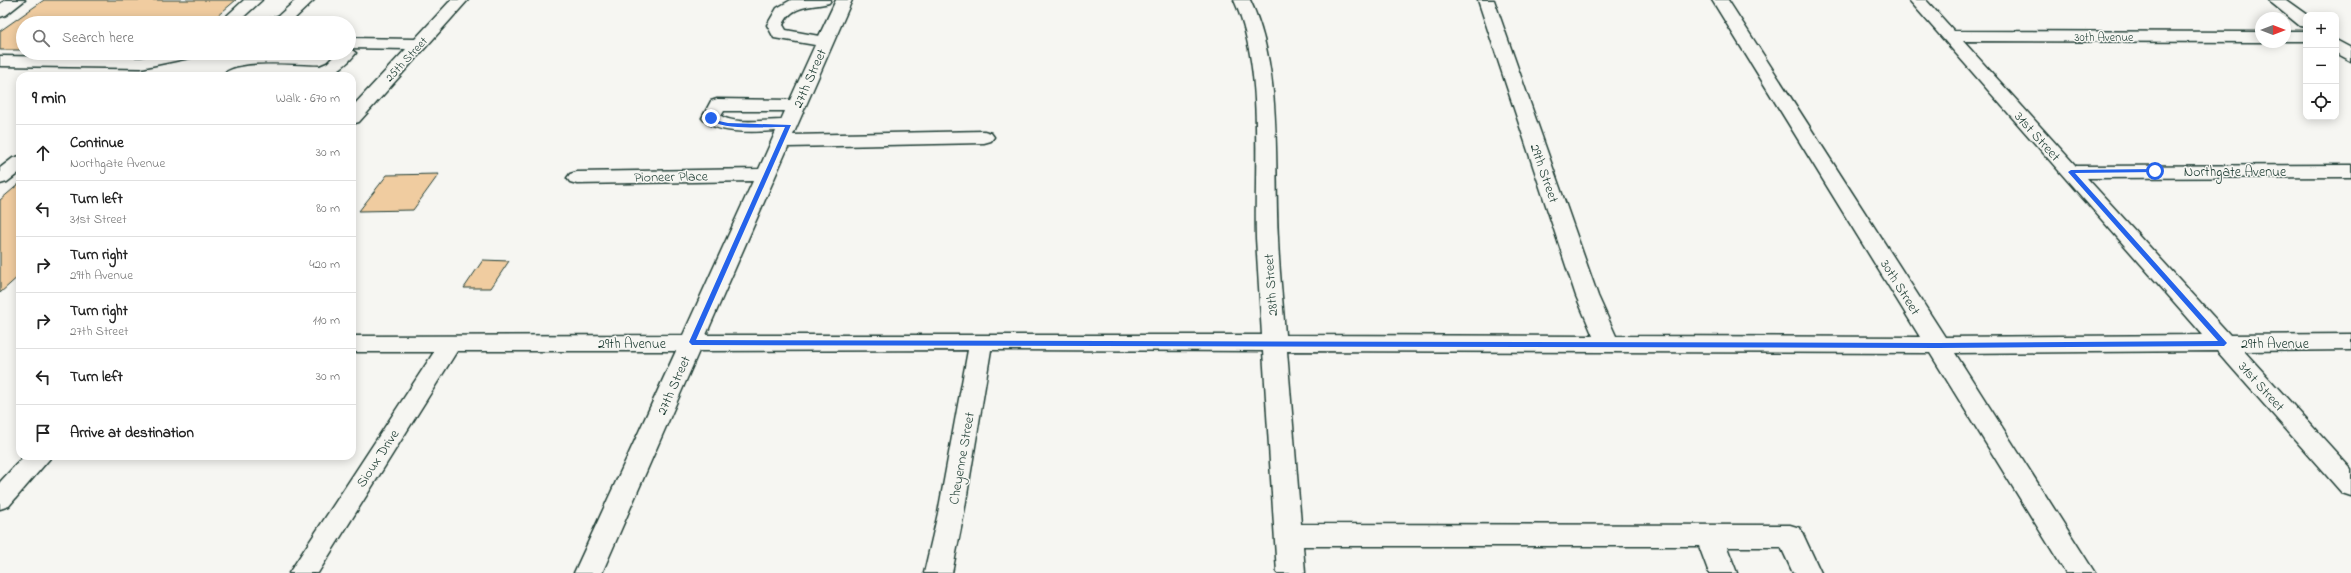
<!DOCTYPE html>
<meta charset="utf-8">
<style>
:root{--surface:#fff;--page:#f2f2f2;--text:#222;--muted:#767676;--line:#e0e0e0}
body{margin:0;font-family:"Indie Flower",sans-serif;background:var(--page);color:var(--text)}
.controls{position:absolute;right:12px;top:12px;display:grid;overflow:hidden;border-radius:8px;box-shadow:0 2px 10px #0003}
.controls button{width:36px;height:36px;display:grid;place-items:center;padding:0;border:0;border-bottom:1px solid var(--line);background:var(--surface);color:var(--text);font:20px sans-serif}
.compass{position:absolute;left:2255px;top:12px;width:36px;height:36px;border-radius:50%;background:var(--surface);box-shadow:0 2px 10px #0003;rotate:90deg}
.stop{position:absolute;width:12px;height:12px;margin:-9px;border:3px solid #2563eb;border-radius:50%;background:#fff}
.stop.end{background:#2563eb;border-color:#fff;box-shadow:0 1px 4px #0008}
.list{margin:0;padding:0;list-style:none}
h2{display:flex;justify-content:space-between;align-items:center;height:52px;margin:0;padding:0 16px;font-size:17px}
h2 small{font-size:13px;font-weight:400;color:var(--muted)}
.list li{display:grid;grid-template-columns:26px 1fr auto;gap:12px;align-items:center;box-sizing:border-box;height:56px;padding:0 16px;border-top:1px solid var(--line)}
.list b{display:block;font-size:15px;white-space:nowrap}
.list p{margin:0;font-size:13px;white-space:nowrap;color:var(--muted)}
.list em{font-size:13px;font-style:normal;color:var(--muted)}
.icon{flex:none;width:22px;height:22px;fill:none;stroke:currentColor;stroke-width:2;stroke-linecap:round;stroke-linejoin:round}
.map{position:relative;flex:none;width:2351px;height:573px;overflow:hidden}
.search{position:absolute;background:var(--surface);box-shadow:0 2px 10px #0003;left:16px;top:16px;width:340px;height:44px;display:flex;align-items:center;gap:10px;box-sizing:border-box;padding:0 14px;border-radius:22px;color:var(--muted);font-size:15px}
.panel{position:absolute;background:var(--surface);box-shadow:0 2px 10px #0003;left:16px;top:72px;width:340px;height:388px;border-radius:12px}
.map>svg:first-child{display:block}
</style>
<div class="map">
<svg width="2351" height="573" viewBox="0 0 2351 573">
<rect width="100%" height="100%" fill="#f6f6f2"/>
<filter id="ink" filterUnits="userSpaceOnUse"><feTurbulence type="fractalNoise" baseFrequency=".025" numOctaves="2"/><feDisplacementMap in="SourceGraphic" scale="8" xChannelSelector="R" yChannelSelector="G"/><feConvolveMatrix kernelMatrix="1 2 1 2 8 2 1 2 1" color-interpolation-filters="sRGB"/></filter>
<g filter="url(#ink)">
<g fill="#f0cca0" stroke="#1f3d34">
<path d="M 44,0 L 236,0 L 209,23 L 23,23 L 23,50 L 0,50 L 0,31 Z"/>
<path d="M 439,174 L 413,210 L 359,211 L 387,175 Z"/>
<path d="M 20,183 L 20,275 L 0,293 L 0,200 Z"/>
<path d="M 483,260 L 509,261 L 491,288 L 464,288 Z"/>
</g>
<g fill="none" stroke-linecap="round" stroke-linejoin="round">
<defs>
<g id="minor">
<path d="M 6,0 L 25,0 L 6,15 L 0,17 L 0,4 Z"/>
<path d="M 244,0 L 262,0 L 237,23 L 219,23 Z"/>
<path d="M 296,0 L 314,0 L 290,23 L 267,23 L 269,19 L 278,16 Z"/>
<path d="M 451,0 L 468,0 L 359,122 L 352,124 L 352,107 L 406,49 L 349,48 L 349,38 L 415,39 Z"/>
<path d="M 791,0 L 831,0 L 829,3 C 810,8 792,4 783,25 L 786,30 L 819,36 L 836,0 L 852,0 L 793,135 L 984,131 L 991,133 L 994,137 L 991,141 L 984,143 L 788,147 L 706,335 L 1262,335 C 1260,303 1258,270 1256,238 C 1254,163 1265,69 1234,0 L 1250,0 C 1283,69 1274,162 1278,238 C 1279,270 1283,303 1285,335 L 1593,336 L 1576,296 L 1478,0 L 1494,0 L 1598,296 L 1616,336 L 1920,337 L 1712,0 L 1728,0 L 1945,337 L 2203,335 L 1909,0 L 1926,0 L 1954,31 L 2261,32 L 2261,42 L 1963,41 L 2076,166 L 2351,165 L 2351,177 L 2087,178 L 2230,335 L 2351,334 L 2351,350 L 2244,351 L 2351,469 L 2351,496 L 2342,493 L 2217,351 L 1955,353 L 2095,573 L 2066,573 L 1930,353 L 1287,351 L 1301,524 L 1790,525 L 1800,528 L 1821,573 L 1793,573 L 1781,547 L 1727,547 L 1737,573 L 1709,573 L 1699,546 L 1303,546 L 1305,573 L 1277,573 L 1263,351 L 991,350 L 964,513 L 952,573 L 924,573 L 938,513 L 968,350 L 699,351 L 602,573 L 574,573 L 676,351 L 457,351 L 318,573 L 289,573 L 434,352 L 352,352 L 352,336 L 683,335 L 753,181 L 577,184 L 570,182 L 567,178 L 570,174 L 577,172 L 759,169 L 776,131 C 757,132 714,135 702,118 L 711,101 L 717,99 L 790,100 L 815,45 L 774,38 L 767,25 L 777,8 ZM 724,111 L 785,111 L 781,120 C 763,120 738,125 721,116 Z"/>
<path d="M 2268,0 L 2286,0 L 2307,15 L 2306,27 L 2300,26 Z"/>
<rect x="2285" y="31" width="21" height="10"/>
<path d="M 2336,40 L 2351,48 L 2351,61 L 2336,53 Z"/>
<path d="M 349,48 L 356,53 C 347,65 337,72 323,76 L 222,76 C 234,59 299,66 320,66 L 327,63 L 337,53 L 349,53 Z"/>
<path d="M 163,53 L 197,53 L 194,57 L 141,68 L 0,66 L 0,56 L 141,58 Z"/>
<path d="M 20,156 L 20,172 L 7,182 L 0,184 L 0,168 L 13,158 Z"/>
<path d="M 24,456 L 52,456 L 9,506 L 0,509 L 0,482 Z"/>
</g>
</defs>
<use href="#minor" stroke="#1f3d34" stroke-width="3"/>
<use href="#minor" fill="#f6f6f2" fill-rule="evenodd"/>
</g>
</g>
<path fill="#2563eb" d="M 711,116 L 719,121 L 728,123 L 791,125 L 696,340 L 1938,343 L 2218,341 L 2068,172 L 2071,170 L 2155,169 L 2157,172 L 2075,173 L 2227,343 L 2224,346 L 1938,348 L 692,345 L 689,342 L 785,127 C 765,126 722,132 708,118 Z"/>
<g text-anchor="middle" stroke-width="3" stroke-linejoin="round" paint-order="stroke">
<g font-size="12" fill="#1f3d34" stroke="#f6f6f2">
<text x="2104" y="41">30th Avenue</text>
<text transform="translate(406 59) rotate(-47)" y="4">25th Street</text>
</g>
<g font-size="14" fill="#1f3d34" stroke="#f6f6f2">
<text transform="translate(809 78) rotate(-66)" y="5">27th Street</text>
<text transform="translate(2038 136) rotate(48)" y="5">31st Street</text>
<text x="2235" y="176">Northgate Avenue</text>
<text transform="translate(1545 173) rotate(71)" y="5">29th Street</text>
<text transform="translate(671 176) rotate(-1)" y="5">Pioneer Place</text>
<text transform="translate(1270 285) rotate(-94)" y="5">28th Street</text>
<text transform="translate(1901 287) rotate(58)" y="5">30th Street</text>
<text x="632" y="348">29th Avenue</text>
<text x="2275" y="348">29th Avenue</text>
<text transform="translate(673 385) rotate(-66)" y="5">27th Street</text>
<text transform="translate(2262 386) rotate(48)" y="5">31st Street</text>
<text transform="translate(377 458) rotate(-57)" y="5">Sioux Drive</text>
<text transform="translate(961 458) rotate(-80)" y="5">Cheyenne Street</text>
</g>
</g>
</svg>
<div class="controls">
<button>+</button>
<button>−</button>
<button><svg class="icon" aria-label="locate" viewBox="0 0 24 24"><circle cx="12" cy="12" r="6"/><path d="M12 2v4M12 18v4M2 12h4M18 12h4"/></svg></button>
</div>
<svg class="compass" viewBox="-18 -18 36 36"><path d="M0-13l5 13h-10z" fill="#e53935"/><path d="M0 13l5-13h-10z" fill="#767676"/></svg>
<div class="stop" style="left:2155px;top:171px"></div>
<div class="stop end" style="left:711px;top:118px"></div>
<div class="search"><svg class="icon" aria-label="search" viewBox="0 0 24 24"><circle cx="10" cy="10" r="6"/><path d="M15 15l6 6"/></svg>Search here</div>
<section class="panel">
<h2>9 min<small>Walk · 670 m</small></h2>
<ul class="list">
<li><svg class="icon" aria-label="ahead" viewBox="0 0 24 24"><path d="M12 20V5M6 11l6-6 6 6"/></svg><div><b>Continue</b><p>Northgate Avenue</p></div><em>30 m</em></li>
<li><svg class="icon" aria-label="left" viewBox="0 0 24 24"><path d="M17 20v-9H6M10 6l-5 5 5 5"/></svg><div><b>Turn left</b><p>31st Street</p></div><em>80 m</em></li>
<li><svg class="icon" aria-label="right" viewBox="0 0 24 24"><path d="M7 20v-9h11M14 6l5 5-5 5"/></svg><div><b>Turn right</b><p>29th Avenue</p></div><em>420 m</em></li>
<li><svg class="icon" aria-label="right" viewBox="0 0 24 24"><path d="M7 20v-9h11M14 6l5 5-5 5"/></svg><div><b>Turn right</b><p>27th Street</p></div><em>110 m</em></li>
<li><svg class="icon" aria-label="left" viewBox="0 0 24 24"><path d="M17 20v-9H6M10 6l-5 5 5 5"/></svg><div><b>Turn left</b></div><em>30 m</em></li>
<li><svg class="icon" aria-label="arrive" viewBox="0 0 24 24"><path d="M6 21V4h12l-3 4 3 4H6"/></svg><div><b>Arrive at destination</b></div></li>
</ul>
</section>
</div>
